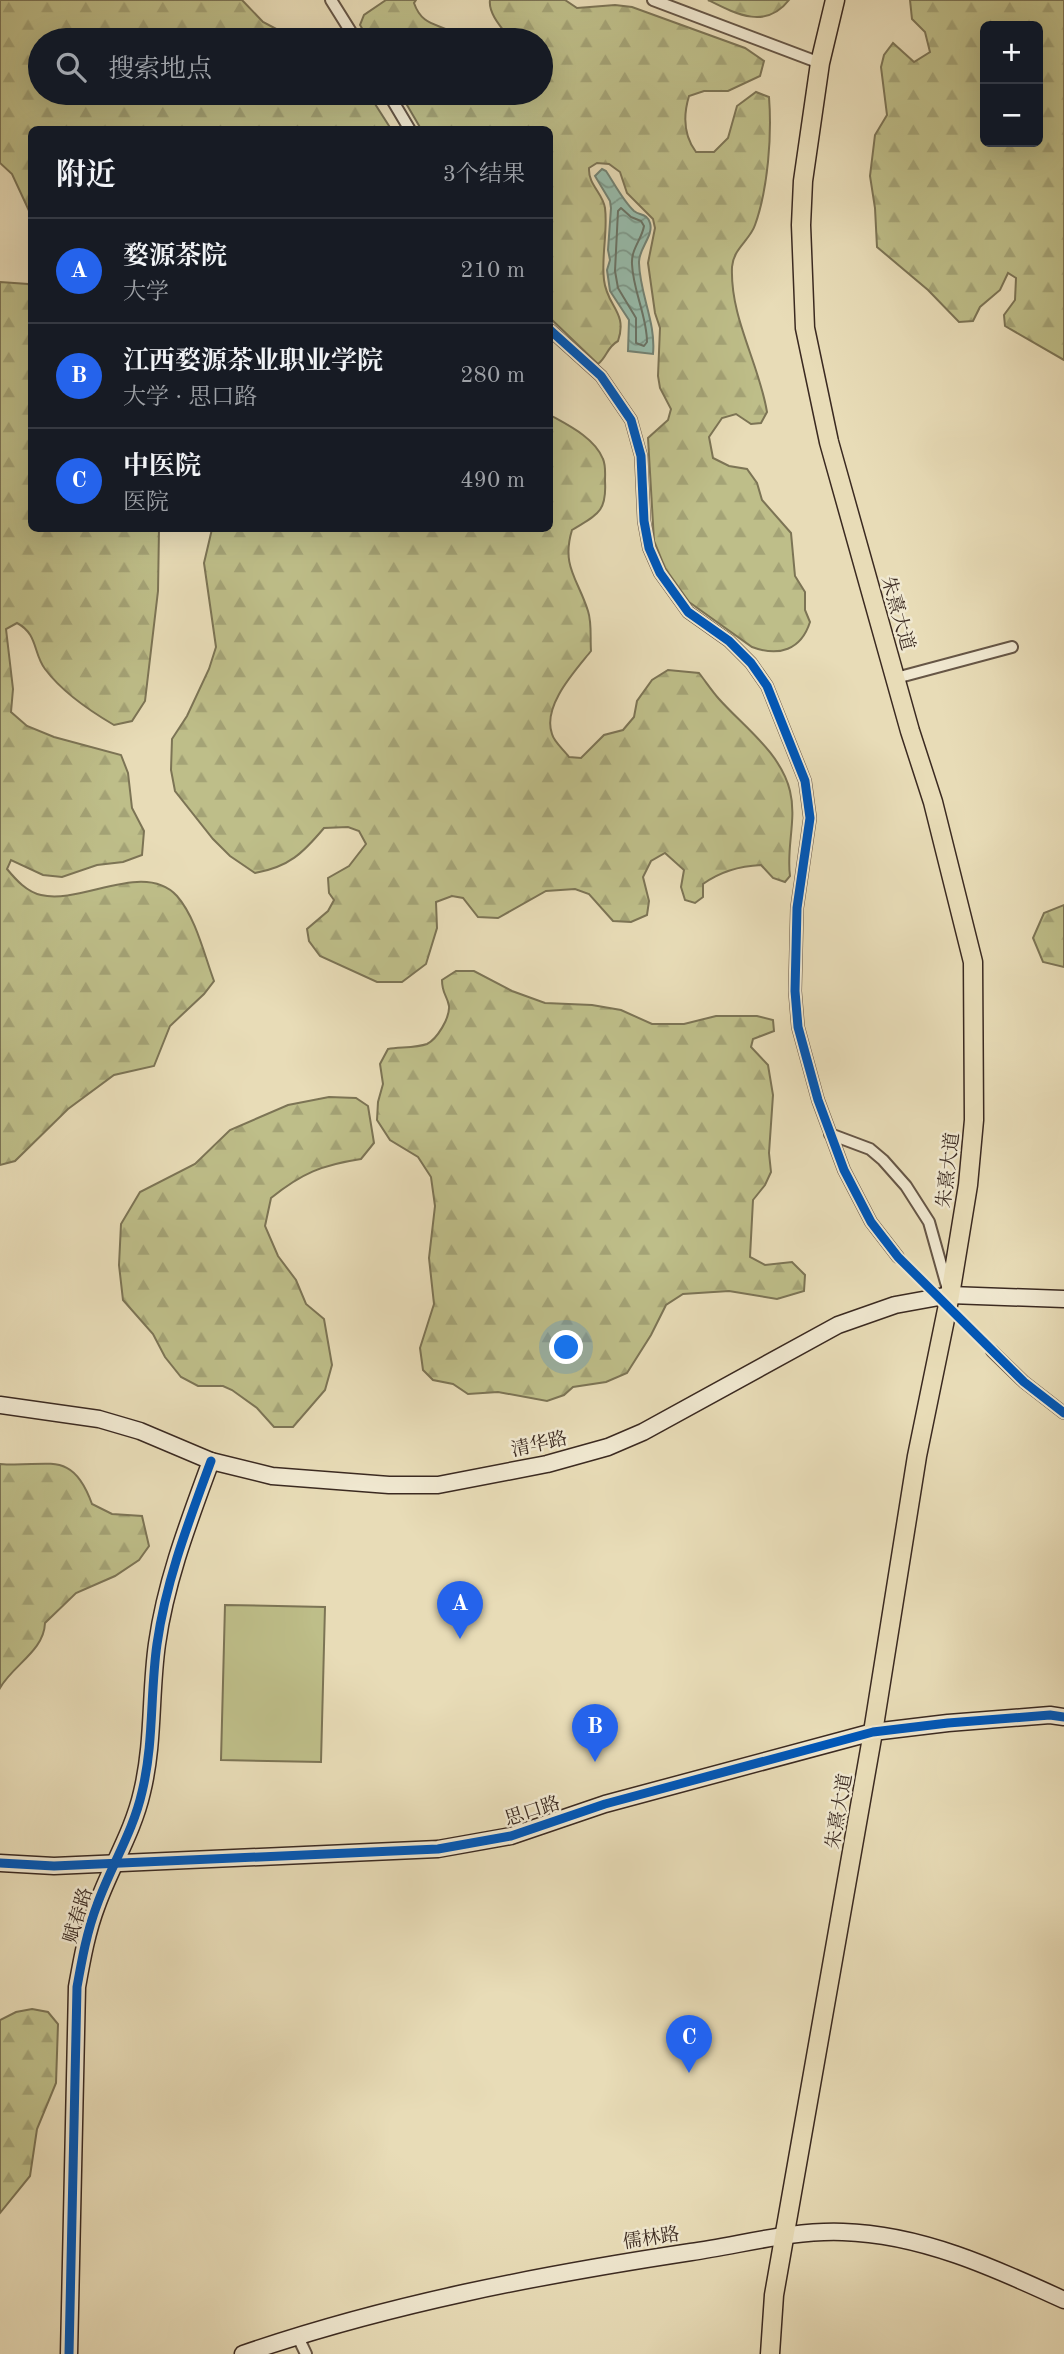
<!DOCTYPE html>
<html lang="zh">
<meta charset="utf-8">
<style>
:root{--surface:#171b24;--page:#242831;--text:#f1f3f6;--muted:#9ea1a6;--line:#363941;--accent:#2563eb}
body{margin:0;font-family:"Old Standard TT","Noto Serif SC",serif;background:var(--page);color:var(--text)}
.controls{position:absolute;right:21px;top:21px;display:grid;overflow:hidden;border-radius:10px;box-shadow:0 7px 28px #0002}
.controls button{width:63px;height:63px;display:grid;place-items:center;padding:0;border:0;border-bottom:2px solid var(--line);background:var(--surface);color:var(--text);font:35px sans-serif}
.you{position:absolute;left:567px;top:1348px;width:24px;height:24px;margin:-18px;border:5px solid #fff;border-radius:50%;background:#1a73e8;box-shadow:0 0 0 10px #1a73e833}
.badge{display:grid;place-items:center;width:46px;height:46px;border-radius:50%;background:var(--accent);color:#fff;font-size:23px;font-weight:700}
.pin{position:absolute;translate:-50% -58px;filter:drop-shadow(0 2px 4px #0008)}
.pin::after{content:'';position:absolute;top:37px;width:24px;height:21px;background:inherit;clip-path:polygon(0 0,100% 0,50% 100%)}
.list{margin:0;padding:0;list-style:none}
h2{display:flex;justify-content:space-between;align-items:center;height:91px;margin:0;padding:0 28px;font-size:30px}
h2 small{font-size:23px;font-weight:400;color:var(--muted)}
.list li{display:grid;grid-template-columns:46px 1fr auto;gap:21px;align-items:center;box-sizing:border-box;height:105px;padding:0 28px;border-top:2px solid var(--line)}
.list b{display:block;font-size:26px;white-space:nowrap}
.list p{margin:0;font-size:23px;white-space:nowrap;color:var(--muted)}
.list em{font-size:23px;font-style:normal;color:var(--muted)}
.icon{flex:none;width:38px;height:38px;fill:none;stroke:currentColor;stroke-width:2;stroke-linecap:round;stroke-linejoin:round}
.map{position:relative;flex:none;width:1064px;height:2354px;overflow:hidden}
.search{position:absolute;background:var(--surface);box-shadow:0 7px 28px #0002;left:28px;top:28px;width:525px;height:77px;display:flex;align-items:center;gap:18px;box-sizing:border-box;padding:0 24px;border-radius:38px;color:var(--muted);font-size:26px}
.panel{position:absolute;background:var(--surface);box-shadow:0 7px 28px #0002;left:28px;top:126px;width:525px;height:406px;border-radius:10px}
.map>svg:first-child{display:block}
</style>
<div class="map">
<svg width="1064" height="2354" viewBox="0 0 1064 2354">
<defs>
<pattern id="forest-firs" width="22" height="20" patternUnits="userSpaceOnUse" patternTransform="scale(1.75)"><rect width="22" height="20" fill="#bebe89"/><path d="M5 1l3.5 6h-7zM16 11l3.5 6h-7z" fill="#a4a376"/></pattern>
<pattern id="water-waves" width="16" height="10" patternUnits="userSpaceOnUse" patternTransform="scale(1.75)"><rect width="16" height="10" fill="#97bcac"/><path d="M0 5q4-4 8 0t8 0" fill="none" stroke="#7c998c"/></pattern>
</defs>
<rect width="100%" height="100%" fill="#e8dcb7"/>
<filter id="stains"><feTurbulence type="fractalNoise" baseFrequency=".00286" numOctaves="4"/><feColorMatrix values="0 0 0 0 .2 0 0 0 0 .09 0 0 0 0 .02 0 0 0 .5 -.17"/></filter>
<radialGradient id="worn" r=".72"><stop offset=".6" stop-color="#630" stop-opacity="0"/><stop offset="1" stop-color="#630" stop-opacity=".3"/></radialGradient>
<g fill="url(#forest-firs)" stroke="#7c7455" stroke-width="2" fill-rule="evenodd">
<path d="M 0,0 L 242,0 L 263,22 L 297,40 L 40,40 L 40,93 L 368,93 L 391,129 L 32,130 L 31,215 L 12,174 L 0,163 Z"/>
<path d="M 386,0 L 416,0 L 414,3 C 422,26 437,23 456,34 L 458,40 L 369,40 L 360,25 L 364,15 Z"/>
<path d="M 490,0 L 565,0 L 577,8 L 615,5 L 632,7 L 745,48 L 764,61 L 760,76 L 728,91 L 704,91 L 689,96 C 683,116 684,136 696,152 L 714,152 L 728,138 L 737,106 L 756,92 L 769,97 C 772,135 768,189 755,225 C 750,240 733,249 732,267 C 730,318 759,363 767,412 L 761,423 L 751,424 L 736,414 L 722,418 L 709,437 L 713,458 L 729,466 L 747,469 L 757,483 L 762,500 L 791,533 L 795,576 L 805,592 L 805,610 L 810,622 C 801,650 779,657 752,647 L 689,602 L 665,568 L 654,541 L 648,438 L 668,420 L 671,409 L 660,388 L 658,376 L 660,328 L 655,313 L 648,263 L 655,228 L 653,219 L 627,193 L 620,172 L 609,164 L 597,163 L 589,168 C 588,185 603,193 605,208 C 608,232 601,257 604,280 C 607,307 628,312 618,341 C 607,347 607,357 598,364 L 550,318 L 550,130 L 421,129 L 400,93 L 541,93 L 541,40 L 511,40 C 503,29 488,14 490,0 Z"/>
<path d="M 708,0 L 789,0 C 766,30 736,14 708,0 Z"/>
<path d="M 910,0 L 1064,0 L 1064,360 L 1005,326 L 1004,315 L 1015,300 L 1016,278 L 1008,273 L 1000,290 L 980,307 L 973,321 L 959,322 L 928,290 L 877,247 L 875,208 L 870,176 L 875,135 L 887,115 L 881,67 L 884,55 L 893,43 L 914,62 L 930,52 L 925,32 L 912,19 ZM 985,26 L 1038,26 L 1038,142 L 985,142 Z"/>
<path d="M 0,282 L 28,284 L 31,288 L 32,528 L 159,529 L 158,591 L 145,701 L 132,721 L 114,725 C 90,711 63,693 45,669 C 33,653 38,634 17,623 L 6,629 L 13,689 L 11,712 L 27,726 L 54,737 L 121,755 L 128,773 L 132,808 L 144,831 L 142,855 L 123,862 L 97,865 L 62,877 L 43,875 L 11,860 L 7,869 C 16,880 27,892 41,895 C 81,905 144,860 177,896 C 196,918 204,954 214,981 L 204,994 L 170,1026 L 154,1066 L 114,1075 L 68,1109 L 15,1161 L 0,1165 Z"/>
<path d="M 550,415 C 568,425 595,438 603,459 C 606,466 605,474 605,481 C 607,513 596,515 572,530 C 561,566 578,579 588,611 C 592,623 590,638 591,651 C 575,671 542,706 552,734 C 554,742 564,750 569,757 L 581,758 L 604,735 L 623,730 L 634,717 L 637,701 L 652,680 L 668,670 L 699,673 C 706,682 712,691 719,699 C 744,727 781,753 790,791 C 797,819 786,848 790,876 L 785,882 L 773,878 L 761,865 C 739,866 721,871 703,884 L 703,897 L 695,903 L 685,900 L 681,887 L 684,870 L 665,853 L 651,861 L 643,877 L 649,901 L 647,915 L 631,922 L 613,921 L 589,894 L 575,889 L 546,891 L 498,918 L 478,917 L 463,898 L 452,896 L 436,902 L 437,928 L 426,964 L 402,982 L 377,982 L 320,956 L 309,941 L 307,929 L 328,911 L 334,900 L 329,893 L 328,878 L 349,866 L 366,844 L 359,831 L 348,827 L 324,828 C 303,853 289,867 255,873 L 230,856 L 213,839 L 175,791 L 171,770 L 172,739 L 187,716 L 209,669 L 216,647 L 204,563 L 212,529 L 550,528 Z"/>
<path d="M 1064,905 L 1064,967 L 1043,962 L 1033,938 L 1044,913 Z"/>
<path d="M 456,971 L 474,971 L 512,991 L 545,1003 L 592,1005 L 621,1010 L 652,1024 L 684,1024 L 716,1016 L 757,1016 L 773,1020 L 774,1031 L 753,1039 L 751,1047 L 768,1065 L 773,1095 L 769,1153 L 771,1172 L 765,1185 L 753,1200 L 750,1257 L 765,1265 L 792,1262 L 805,1275 L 804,1291 L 777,1299 L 729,1291 L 683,1294 L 666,1305 L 651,1335 L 627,1373 L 606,1382 L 573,1387 L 564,1395 L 547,1401 L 498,1392 L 468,1394 L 453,1384 L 433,1380 L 423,1370 L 420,1348 L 434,1304 L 429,1258 L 435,1206 L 431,1177 L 418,1157 L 390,1140 L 377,1120 L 378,1102 L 383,1084 L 380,1064 L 388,1049 C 399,1047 416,1048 427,1044 C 437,1039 450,1018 449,1006 C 447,995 442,994 442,980 Z"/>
<path d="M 329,1097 L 356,1098 L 368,1106 L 374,1143 L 361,1159 C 322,1165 302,1173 271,1198 L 265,1226 L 278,1256 L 296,1280 L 306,1304 L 324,1319 L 332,1365 L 325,1390 L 293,1427 L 274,1427 L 257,1408 L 232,1390 L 223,1386 L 198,1386 L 181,1377 L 165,1357 L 153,1334 L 123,1300 L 119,1265 L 121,1224 L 140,1192 L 195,1164 L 230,1130 L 288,1105 Z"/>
<path d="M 0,1464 C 48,1468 72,1448 92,1504 L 112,1514 L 142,1516 L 149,1546 L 139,1560 L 115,1576 L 76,1593 L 45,1623 C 44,1651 13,1665 0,1688 Z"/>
<path d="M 32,2009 L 48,2012 L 58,2024 L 56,2083 L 37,2129 L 30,2176 L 0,2213 L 0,2020 L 16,2012 Z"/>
</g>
<path fill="#bebe89" stroke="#7c7455" stroke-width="2" d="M 225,1605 L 325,1607 L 321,1762 L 221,1760 Z"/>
<path fill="url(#water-waves)" stroke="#728274" stroke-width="2" d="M 602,169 L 606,171 C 614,183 623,201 634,211 C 640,216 647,213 650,223 C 654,236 638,249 639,263 C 640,295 656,322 653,354 L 628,351 L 629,320 L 610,291 L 607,270 L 610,260 L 608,250 L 611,208 L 610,201 L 595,176 Z"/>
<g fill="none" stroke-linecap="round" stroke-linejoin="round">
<path stroke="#697366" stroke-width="2" d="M 621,208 L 631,217 L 641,221 L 644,226 C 642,239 631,249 632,264 C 633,291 647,316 647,342 L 644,346 L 636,343 L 636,318 L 618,288 L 615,271 L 618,211 Z"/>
<path stroke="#c5b899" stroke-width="10" stroke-dasharray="10 5" stroke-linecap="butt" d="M 898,1257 L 992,1351"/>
<defs>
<g id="street">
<path d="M 331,0 L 356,40"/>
<path d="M 653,0 L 820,63"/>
<path d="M 388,93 L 410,130"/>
<path d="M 550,330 L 601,376 L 631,420 L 641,456 L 644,521 L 649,548 L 660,573 L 688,612 L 729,641 L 751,663 L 767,686 L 805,781 L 810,818 L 797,908 L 795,991 L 798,1027 L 818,1100 L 844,1170 L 871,1222 L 898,1257"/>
<path d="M 896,678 L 1012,647"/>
<path d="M 830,1134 L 870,1149 L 883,1160 L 906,1186 L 929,1222 L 947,1286"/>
<path d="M 992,1351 L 1024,1382 L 1064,1413"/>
<path d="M 298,2337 L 306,2354"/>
</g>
<g id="secondary">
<path d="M 0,1405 L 99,1419 L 140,1431 L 211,1461 L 272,1476 L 389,1485 L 438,1485 L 547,1464 L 608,1447 L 643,1432 L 838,1325 L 895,1305 L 950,1295 L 1064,1299"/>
<path d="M 0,1863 L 54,1866 L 438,1849 L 511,1836 L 605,1804 L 873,1732 L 948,1723 L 1050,1715 L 1064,1717"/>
<path d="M 69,2354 L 77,1987 C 82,1959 87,1931 97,1905 C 111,1866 133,1832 142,1792 C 154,1743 150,1693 157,1644 C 166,1580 189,1521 211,1461"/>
<path d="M 243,2354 C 388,2304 540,2275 691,2252 C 741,2245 792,2230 843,2232 C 920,2234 995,2268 1064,2300"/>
</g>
<path id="primary" d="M 770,2354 L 774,2295 L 873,1732 L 917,1456 L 950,1295 L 968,1185 L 974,1120 L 973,962 L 933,802 L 910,731 L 829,442 L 805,328 L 801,225 L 803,181 L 820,63 L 835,0"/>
</defs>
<use href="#street" stroke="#665646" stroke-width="14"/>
<use href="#secondary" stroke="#3b2a21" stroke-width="19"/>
<use href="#primary" stroke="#3b2a21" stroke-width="21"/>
<use href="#street" stroke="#f0e8d0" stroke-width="10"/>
<use href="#secondary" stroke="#f0e8d0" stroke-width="16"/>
<use href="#primary" stroke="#e8dcb7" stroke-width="18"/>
<defs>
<g id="cycleway">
<path d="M 550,330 L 601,376 L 631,420 L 641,456 L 644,521 L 649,548 L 660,573 L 688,612 L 729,641 L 751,663 L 767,686 L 805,781 L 810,818 L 797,908 L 795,991 L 798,1027 L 818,1100 L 844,1170 L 871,1222 L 898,1257 L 1024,1382 L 1064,1413"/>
<path d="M 0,1863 L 54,1866 L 438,1849 L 511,1836 L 605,1804 L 873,1732 L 948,1723 L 1050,1715 L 1064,1717"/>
<path d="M 69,2354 L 77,1987 C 82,1959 87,1931 97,1905 C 111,1866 133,1832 142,1792 C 154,1743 150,1693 157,1644 C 166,1580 189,1521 211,1461"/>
</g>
</defs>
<use href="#cycleway" stroke="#f0e8d0" stroke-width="13"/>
<use href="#cycleway" stroke="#0057b8" stroke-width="9"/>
</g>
<g text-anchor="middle" stroke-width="5" stroke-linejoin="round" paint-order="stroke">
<g font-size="19" fill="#3b2a21" stroke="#f0e8d0">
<text transform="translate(899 613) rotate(74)" y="7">朱熹大道</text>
<text transform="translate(947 1170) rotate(-83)" y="7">朱熹大道</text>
<text transform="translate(539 1443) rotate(-13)" y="7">清华路</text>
<text transform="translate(532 1810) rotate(-18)" y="7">思口路</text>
<text transform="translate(838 1811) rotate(-80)" y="7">朱熹大道</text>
<text transform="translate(77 1915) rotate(-73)" y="7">赋春路</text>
<text transform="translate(651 2237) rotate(-9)" y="7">儒林路</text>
</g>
</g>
<rect width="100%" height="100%" filter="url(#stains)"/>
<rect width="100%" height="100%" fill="url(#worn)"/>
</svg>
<div class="controls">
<button>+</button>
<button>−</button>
</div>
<div class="you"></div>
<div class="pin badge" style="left:460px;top:1639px">A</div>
<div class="pin badge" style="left:595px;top:1762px">B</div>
<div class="pin badge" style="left:689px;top:2073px">C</div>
<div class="search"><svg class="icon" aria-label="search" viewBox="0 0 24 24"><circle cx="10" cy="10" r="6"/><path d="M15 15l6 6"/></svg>搜索地点</div>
<section class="panel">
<h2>附近<small>3个结果</small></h2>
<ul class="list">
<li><span class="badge">A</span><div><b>婺源茶院</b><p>大学</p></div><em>210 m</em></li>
<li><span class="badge">B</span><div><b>江西婺源茶业职业学院</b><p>大学 · 思口路</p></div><em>280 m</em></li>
<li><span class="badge">C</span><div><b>中医院</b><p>医院</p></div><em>490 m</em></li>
</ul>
</section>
</div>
